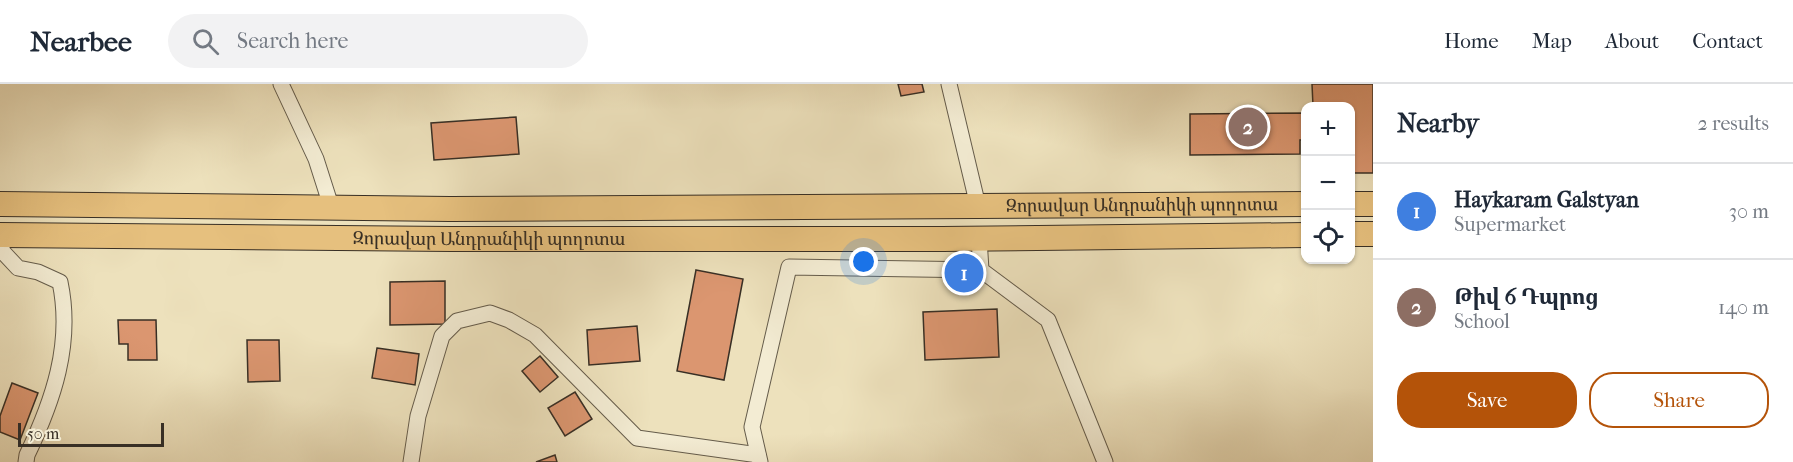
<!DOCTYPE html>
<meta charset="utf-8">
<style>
:root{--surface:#fff;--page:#f2f2f3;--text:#1f2937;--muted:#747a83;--line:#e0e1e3;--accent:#b45309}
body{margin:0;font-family:"IM FELL French Canon","Noto Serif Armenian",serif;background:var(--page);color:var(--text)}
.controls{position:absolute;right:18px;top:18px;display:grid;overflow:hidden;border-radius:12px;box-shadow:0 2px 4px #0004}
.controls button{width:54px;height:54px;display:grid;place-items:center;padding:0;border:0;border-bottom:2px solid var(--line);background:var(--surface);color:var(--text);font:30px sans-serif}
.scale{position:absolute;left:18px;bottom:15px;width:146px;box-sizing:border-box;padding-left:6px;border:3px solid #382f25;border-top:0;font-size:16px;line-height:21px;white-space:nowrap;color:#382f25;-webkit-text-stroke:4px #f3ecd3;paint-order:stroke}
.you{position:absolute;left:864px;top:178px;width:21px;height:21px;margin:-15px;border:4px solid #fff;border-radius:50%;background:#1a73e8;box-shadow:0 0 0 9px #1a73e833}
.badge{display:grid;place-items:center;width:39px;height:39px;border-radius:50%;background:var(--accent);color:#fff;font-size:20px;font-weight:700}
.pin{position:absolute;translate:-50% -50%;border:3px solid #fff;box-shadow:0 2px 6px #0006}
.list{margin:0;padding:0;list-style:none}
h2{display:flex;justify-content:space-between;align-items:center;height:78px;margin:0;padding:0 24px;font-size:26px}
h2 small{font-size:20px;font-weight:400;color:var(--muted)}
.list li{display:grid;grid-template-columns:39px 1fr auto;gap:18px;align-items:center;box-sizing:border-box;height:96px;padding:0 24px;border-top:2px solid var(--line)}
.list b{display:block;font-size:22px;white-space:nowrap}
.list p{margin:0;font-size:20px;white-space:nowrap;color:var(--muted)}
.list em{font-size:20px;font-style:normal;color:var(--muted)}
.actions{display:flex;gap:12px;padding:18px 24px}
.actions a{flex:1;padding:14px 0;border:2px solid var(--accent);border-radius:24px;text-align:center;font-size:21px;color:var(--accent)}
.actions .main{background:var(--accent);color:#fff}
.icon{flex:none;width:33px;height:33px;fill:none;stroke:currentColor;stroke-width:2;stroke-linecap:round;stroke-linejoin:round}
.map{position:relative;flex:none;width:1373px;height:378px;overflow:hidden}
header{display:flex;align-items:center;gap:36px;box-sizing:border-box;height:84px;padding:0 30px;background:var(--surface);border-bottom:2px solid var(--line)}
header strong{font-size:28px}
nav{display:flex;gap:33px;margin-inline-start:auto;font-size:21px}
.search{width:420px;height:54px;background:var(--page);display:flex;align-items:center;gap:15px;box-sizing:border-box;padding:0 21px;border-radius:33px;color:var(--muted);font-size:22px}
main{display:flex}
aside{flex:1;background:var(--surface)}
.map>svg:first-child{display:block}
</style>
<header>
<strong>Nearbee</strong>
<div class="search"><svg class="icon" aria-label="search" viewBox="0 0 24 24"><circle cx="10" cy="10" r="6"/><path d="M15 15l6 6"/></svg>Search here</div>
<nav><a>Home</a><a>Map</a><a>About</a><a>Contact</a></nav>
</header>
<main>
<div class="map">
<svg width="1373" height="378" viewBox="0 0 1373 378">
<rect width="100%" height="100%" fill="#ede1bc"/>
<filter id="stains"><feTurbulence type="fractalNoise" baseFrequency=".00333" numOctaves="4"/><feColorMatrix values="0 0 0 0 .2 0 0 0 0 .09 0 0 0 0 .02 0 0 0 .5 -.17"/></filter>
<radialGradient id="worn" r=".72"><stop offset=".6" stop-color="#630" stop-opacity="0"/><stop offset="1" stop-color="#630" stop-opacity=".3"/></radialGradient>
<g fill="#db9670" stroke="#382f25" stroke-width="1.5">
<path d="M 898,0 L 922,0 L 924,8 L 901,12 Z"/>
<path d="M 1312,0 L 1373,0 L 1373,89 L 1350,89 L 1350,22 L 1313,22 Z"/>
<path d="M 1306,29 L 1306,56 L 1300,56 L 1300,70 L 1190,71 L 1190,30 Z"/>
<path d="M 516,33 L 519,70 L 434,76 L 431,39 Z"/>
<path d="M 696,186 L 743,195 L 724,296 L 677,287 Z"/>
<path d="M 445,197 L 445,240 L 390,241 L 390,198 Z"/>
<path d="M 997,225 L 999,273 L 925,276 L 923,228 Z"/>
<path d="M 118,236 L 156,236 L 157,276 L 128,276 L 128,260 L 119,260 Z"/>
<path d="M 637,242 L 640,277 L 589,281 L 587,246 Z"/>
<path d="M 247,256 L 279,256 L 280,297 L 248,298 Z"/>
<path d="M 377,264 L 419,270 L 415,301 L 372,294 Z"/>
<path d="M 540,272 L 558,293 L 540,308 L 522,287 Z"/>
<path d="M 12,299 L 38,309 L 20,356 L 0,348 L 0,332 Z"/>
<path d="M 575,308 L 592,335 L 565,352 L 548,324 Z"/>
<path d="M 555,371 L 557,378 L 536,378 Z"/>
</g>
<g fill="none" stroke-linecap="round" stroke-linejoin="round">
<defs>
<g id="minor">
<path d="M 281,0 L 316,75 L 331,122"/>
<path d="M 949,0 L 978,122"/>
<path d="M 979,154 L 981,186 L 1048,236 L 1105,378"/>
<path d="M 0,157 L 3,168 L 18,184 L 38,188 L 60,198 C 73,260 53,317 27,371 L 26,378"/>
<path d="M 411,378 L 418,332 L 442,252 L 457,237 L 490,229 L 509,236 L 535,251 L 637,354 L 758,371"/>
<path d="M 760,378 L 752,343 L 789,183 L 981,186"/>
</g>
<g id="primary">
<path id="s1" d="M 0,120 L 450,125 L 1306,120"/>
<path d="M 1350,120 L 1373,120"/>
<path d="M 1350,150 L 1373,150"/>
<path id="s2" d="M 0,151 L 450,155 L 942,155 L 1306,151"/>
</g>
</defs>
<use href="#minor" stroke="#655c4b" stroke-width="17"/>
<use href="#primary" stroke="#382f25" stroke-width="26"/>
<use href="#minor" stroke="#f3ecd3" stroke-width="15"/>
<use href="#primary" stroke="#e6c07e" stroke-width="24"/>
</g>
<g text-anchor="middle" stroke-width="4.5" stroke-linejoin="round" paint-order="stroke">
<g font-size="18" fill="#382f25" stroke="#f3ecd3">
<text dy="6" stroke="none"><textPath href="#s1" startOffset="1142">Զորավար Անդրանիկի պողոտա</textPath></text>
<text dy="6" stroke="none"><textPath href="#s2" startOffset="489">Զորավար Անդրանիկի պողոտա</textPath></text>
</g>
</g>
<rect width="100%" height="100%" filter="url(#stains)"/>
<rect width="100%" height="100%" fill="url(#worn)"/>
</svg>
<div class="controls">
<button>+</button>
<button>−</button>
<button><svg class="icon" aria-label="locate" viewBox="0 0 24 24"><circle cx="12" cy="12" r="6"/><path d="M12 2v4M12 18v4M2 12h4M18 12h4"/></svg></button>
</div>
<div class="scale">50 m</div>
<div class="you"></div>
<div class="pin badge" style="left:964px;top:189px;background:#3f7fe0">1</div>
<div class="pin badge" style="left:1248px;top:43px;background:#8d6e63">2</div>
</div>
<aside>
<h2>Nearby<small>2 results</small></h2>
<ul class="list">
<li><span class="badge" style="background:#3f7fe0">1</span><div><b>Haykaram Galstyan</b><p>Supermarket</p></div><em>30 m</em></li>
<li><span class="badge" style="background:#8d6e63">2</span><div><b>Թիվ 6 Դպրոց</b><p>School</p></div><em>140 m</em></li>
</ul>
<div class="actions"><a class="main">Save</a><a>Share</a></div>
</aside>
</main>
